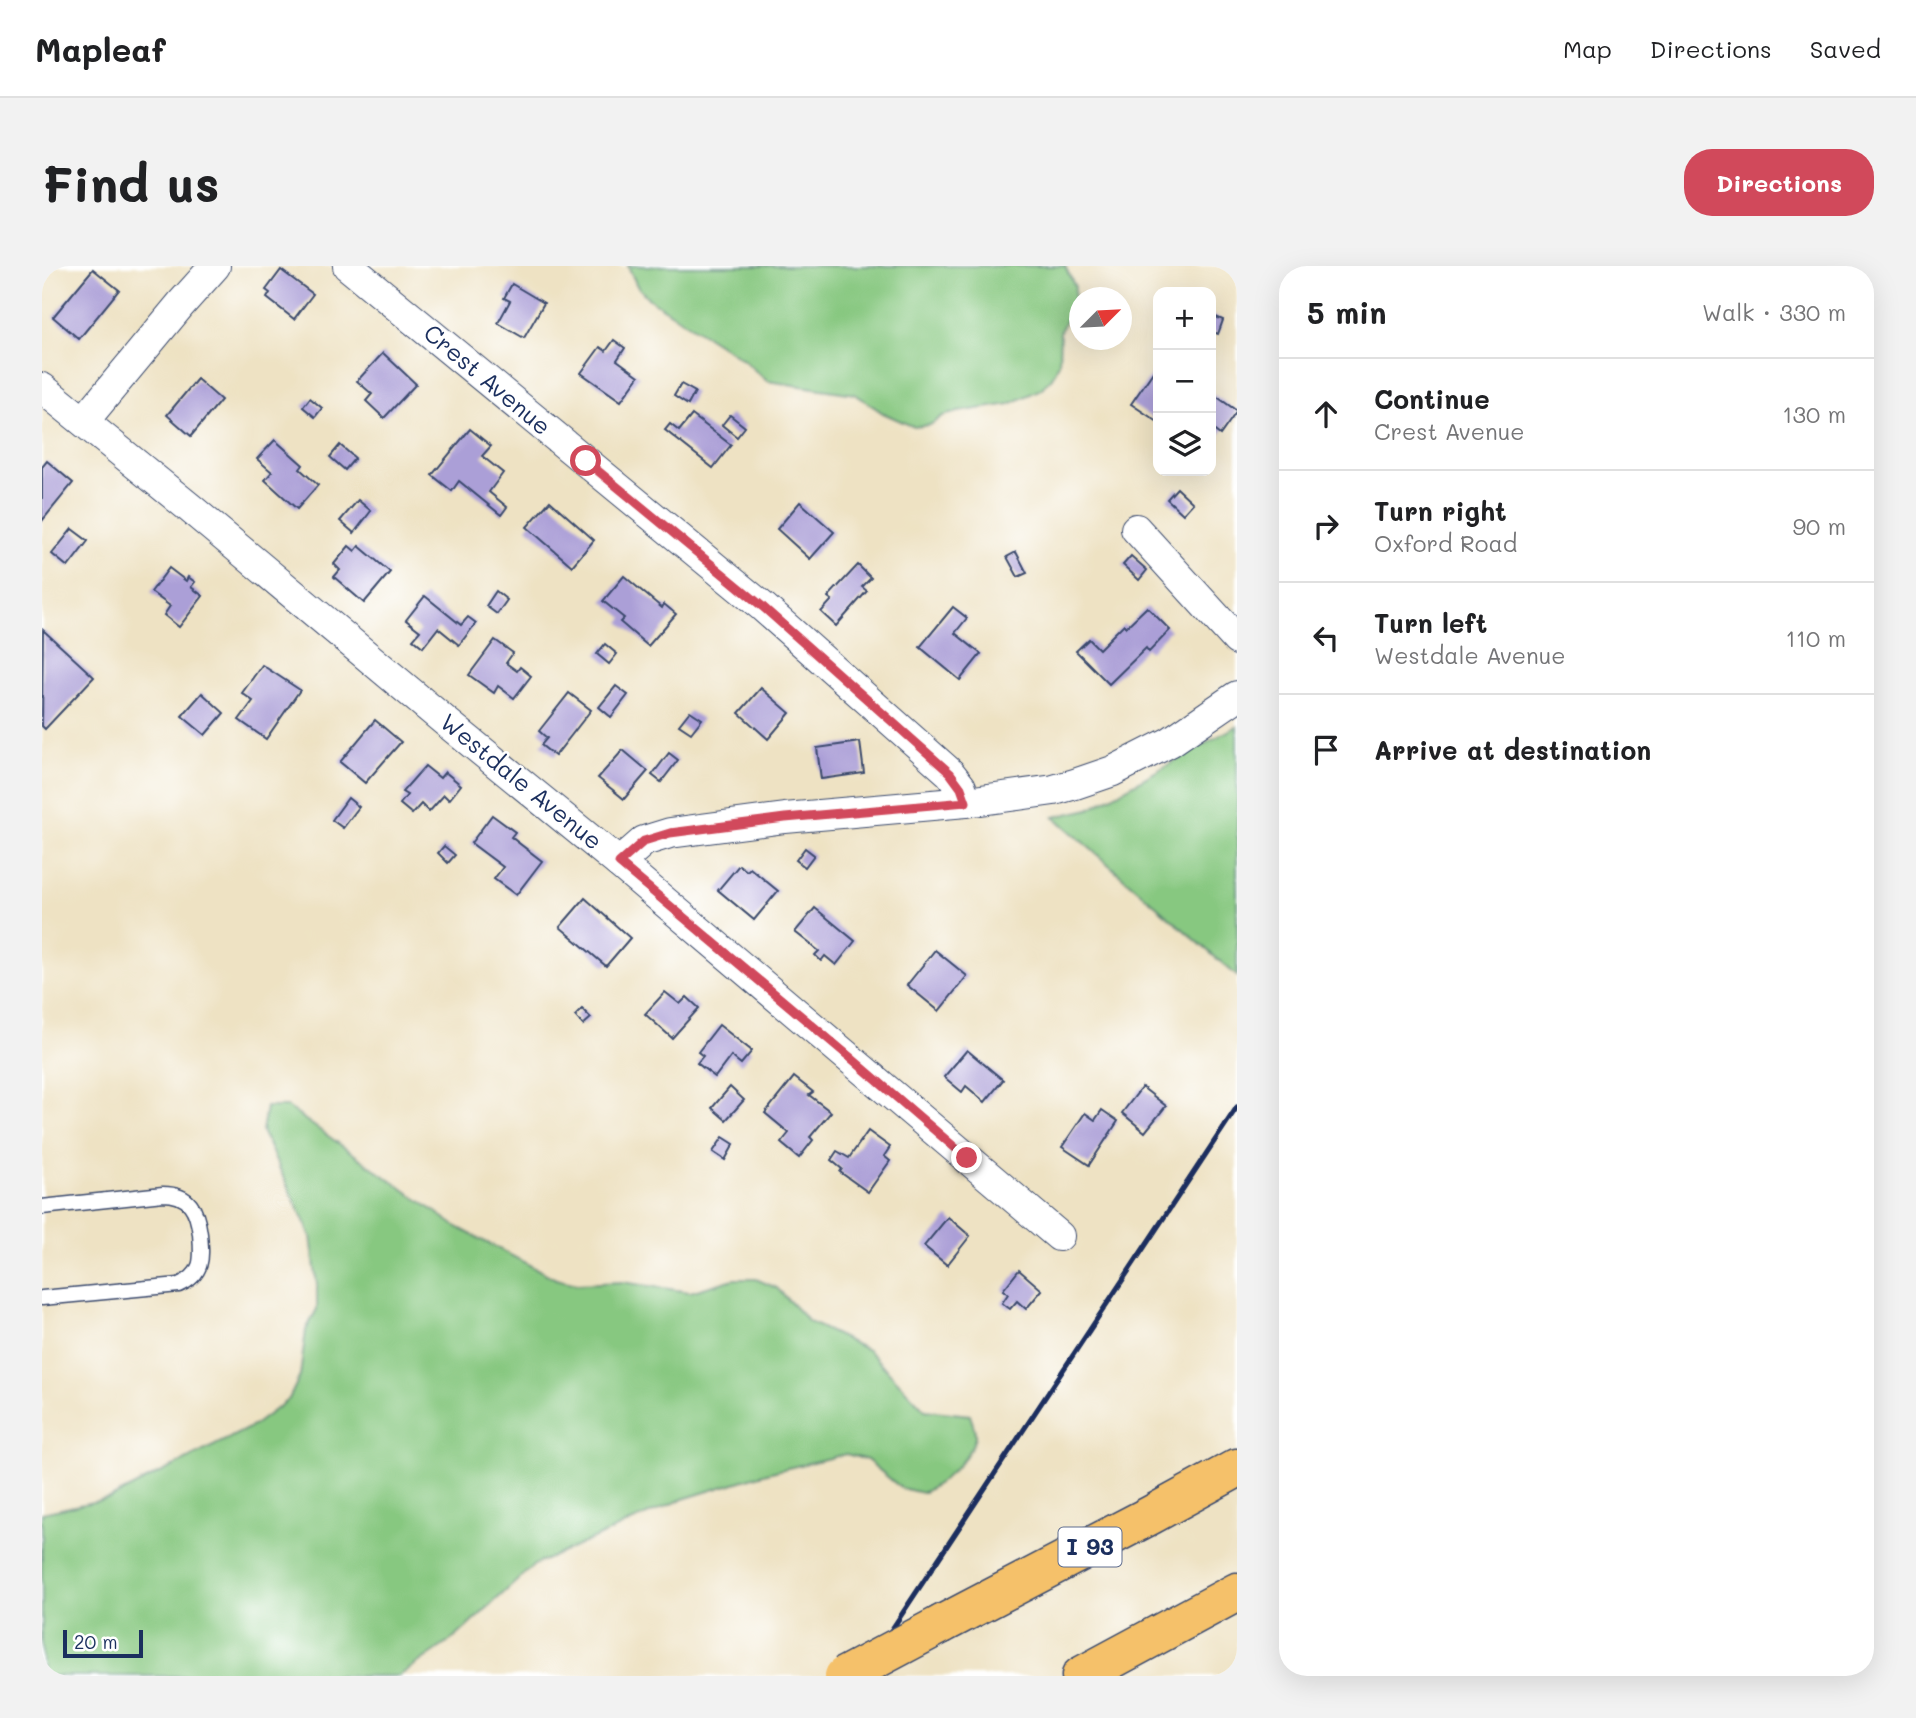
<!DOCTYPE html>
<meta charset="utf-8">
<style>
:root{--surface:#fff;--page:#f2f2f2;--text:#202124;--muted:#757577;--line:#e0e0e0;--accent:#d1495b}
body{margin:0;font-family:Mali,sans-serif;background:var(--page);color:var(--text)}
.controls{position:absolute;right:21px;top:21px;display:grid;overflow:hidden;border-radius:14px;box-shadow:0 7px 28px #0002}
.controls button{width:63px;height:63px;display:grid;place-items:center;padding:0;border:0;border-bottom:2px solid var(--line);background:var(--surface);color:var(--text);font:35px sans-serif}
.compass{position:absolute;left:1027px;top:21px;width:63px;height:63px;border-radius:50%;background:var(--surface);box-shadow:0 7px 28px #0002;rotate:66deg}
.scale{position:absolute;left:21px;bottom:18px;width:80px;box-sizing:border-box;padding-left:7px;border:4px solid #1b2f5e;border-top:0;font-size:19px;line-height:24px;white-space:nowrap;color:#1b2f5e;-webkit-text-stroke:5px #fff;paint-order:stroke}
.stop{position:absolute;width:21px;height:21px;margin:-16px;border:5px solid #d1495b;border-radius:50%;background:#fff}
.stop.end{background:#d1495b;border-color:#fff;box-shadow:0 2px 7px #0008}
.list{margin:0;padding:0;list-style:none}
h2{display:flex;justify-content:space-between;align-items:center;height:91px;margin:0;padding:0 28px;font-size:30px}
h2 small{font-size:23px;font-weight:400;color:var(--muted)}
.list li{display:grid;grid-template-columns:46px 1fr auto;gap:21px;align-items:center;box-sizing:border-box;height:112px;padding:0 28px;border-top:2px solid var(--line)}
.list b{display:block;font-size:26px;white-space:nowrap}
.list p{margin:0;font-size:23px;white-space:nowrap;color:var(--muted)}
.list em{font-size:23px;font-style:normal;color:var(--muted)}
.icon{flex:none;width:38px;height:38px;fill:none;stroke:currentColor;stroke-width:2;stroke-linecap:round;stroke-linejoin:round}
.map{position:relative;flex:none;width:1195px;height:1410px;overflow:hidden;border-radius:28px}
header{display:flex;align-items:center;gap:42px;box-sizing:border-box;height:98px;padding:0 35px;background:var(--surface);border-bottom:2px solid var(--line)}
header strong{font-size:33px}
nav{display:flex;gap:38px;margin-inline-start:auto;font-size:24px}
.intro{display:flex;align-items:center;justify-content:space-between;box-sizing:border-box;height:168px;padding:0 42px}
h1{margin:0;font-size:49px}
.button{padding:18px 32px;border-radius:28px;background:var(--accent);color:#fff;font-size:24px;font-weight:700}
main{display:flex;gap:42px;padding:0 42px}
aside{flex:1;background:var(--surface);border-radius:28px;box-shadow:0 7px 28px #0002}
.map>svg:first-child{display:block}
</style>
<header>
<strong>Mapleaf</strong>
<nav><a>Map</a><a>Directions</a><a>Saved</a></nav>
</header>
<div class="intro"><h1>Find us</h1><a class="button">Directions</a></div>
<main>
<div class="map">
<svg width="1195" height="1410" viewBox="0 0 1195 1410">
<rect width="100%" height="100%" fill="#fff"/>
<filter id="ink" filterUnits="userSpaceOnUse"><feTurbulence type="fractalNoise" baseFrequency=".0143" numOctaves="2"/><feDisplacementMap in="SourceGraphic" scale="14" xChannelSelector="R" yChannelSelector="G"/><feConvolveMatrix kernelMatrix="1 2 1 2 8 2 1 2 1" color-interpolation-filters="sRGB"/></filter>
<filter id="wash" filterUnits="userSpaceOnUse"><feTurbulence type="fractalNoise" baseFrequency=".00686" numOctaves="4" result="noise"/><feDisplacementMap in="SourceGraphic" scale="28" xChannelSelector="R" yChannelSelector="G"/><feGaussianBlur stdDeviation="1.57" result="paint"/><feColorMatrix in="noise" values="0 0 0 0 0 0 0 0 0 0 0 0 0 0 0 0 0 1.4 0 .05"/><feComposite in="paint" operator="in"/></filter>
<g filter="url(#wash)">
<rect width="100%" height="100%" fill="#eee2c3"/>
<g fill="#87c880" stroke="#517c6f" stroke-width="2">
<path d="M 586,0 L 1023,0 L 1033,21 L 1032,36 L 1018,66 L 1017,98 L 1010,112 L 999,123 L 968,138 L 916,146 L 901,150 L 888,159 L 872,161 L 841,147 L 813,128 L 725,115 L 699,92 L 607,33 L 595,20 Z"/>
<path d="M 1195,460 L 1195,710 L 1012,551 L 1047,543 Z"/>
<path d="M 224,841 L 245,841 L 415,961 L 514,1013 L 535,1018 L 580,1016 L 648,1026 L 692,1013 L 714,1013 L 735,1022 L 767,1056 L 826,1084 L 883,1144 L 928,1149 C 930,1156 934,1164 933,1171 C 927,1194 900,1217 880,1227 L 859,1222 L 825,1194 L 804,1188 L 725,1207 L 641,1233 L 492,1299 L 415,1370 L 357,1410 L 0,1410 L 0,1247 L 69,1232 L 211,1160 L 247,1133 L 258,1110 L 264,1064 L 275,1043 L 275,1019 L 269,970 L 220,865 Z"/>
</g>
<g id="blocks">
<g fill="#ab9fd7">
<path d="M 51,3 L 77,24 L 37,73 L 11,51 Z"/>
<path d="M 239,4 L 271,28 L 252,53 L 225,32 L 228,27 L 224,24 Z"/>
<path d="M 470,18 L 502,37 L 482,72 L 456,57 L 468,35 L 462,32 Z"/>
<path d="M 1169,49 L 1181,54 L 1176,68 L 1169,65 Z"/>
<path d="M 572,74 L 583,82 L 575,94 L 597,110 L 579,135 L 539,107 L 558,81 L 564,85 Z"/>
<path d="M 341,87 L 374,118 L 342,152 L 324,135 L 330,128 L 315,115 Z"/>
<path d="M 1111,106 L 1116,110 L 1116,156 L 1089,138 Z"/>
<path d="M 155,113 L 179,134 L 149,170 L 125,149 Z"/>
<path d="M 639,118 L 653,126 L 646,139 L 632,130 Z"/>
<path d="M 1171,128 L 1195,145 L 1178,169 L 1169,162 L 1169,131 Z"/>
<path d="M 268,132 L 280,142 L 273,151 L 261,141 Z"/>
<path d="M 650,149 L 689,179 L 671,202 L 623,164 L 628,158 L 637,165 Z"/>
<path d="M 688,149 L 703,161 L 695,171 L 680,159 Z"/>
<path d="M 428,163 L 449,180 L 440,190 L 461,207 L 447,226 L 465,241 L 459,249 L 417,215 L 410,225 L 390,209 Z"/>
<path d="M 233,174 L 261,199 L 258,203 L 276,219 L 255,243 L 223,214 L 230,206 L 215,193 Z"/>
<path d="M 298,179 L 313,192 L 303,204 L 288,191 Z"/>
<path d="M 5,195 L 31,217 L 0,255 L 0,201 Z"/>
<path d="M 1135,222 L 1151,237 L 1141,248 L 1125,233 Z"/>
<path d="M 316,234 L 329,245 L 312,267 L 298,255 Z"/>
<path d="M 508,235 L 552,274 L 530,300 L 485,261 Z"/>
<path d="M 758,236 L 792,266 L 768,293 L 735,263 Z"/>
<path d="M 30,263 L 46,275 L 26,301 L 10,288 Z"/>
<path d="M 307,280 L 313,285 L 317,280 L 348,306 L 322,337 L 292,311 L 298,304 L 292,298 Z"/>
<path d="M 974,286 L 985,307 L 976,311 L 965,291 Z"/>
<path d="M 1089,290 L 1105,304 L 1097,314 L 1081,299 Z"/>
<path d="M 816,299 L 829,312 L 820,321 L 825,325 L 794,360 L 779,346 L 790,334 L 786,331 Z"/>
<path d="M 127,302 L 144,315 L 146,311 L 153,316 L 149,321 L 161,330 L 137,361 L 122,349 L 128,340 L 109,326 Z"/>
<path d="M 582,310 L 620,342 L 622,338 L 634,348 L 606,380 L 578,356 L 582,352 L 561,335 Z"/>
<path d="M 454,325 L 465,334 L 455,348 L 444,340 Z"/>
<path d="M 383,330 L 419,359 L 426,351 L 434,357 L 417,379 L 396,362 L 381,381 L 371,373 L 378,365 L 364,354 Z"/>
<path d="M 911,341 L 925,352 L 913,367 L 939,388 L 918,414 L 878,381 Z"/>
<path d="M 1105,341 L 1128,364 L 1107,386 L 1104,382 L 1067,418 L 1034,385 L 1047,373 L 1057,383 L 1082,358 L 1084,361 Z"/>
<path d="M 1,364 L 52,411 L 3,463 L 0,460 Z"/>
<path d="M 453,374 L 471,387 L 464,397 L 475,405 L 478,401 L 489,410 L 472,432 L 456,420 L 452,427 L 427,409 Z"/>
<path d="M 563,378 L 575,388 L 567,398 L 555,388 Z"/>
<path d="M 220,399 L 258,424 L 224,473 L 197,454 L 211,435 L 200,427 Z"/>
<path d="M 574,420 L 586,429 L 569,451 L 557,441 Z"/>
<path d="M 719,422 L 748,447 L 726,473 L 697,447 Z"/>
<path d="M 160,427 L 182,447 L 163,469 L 140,450 Z"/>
<path d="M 527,427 L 549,444 L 513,490 L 499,479 L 505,472 L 497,465 Z"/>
<path d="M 648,445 L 660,453 L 649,467 L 637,459 Z"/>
<path d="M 333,454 L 359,476 L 323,517 L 298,496 Z"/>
<path d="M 818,476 L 822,507 L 779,513 L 775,482 Z"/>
<path d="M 581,484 L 606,505 L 582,533 L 556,512 Z"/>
<path d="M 627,487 L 636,494 L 619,516 L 610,509 Z"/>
<path d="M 383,500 L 398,512 L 403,506 L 419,519 L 407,534 L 402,529 L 387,546 L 379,538 L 370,548 L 358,538 L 365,529 L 360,526 Z"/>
<path d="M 306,532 L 317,541 L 301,562 L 290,554 Z"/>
<path d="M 450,549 L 473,566 L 469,571 L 500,595 L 474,629 L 452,613 L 461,601 L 429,577 Z"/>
<path d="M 402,580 L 413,589 L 406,597 L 396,587 Z"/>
<path d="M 763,582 L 772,589 L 763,601 L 754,594 Z"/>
<path d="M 697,599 L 705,605 L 708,602 L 736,625 L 712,654 L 676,624 Z"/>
<path d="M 543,632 L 588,672 L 564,700 L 518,661 Z"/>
<path d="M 773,642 L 813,675 L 794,699 L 783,690 L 779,695 L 773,689 L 777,685 L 753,666 Z"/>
<path d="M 893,684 L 925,710 L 897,745 L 865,719 Z"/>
<path d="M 623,726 L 638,738 L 645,731 L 657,742 L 630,772 L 603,748 Z"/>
<path d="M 540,743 L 549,752 L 541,759 L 533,750 Z"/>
<path d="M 677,759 L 710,785 L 699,798 L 689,790 L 673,811 L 655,797 L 661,790 L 656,786 Z"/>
<path d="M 925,784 L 961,814 L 943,836 L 924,820 L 920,826 L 902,811 Z"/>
<path d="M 752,811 L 771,826 L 767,829 L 789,846 L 768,871 L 771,874 L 757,892 L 739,877 L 747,867 L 723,847 Z"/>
<path d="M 688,821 L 702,834 L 684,854 L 670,842 Z"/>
<path d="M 1100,821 L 1124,840 L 1103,866 L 1080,847 Z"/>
<path d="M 1060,844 L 1076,855 L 1047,899 L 1020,881 L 1043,847 L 1053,854 Z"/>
<path d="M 826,865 L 848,881 L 842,890 L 848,895 L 826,926 L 798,906 L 800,903 L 789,894 L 795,885 L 807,892 Z"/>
<path d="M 681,871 L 692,878 L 683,894 L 671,886 Z"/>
<path d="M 906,951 L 928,970 L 905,999 L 882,980 Z"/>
<path d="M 977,1004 L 1000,1024 L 984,1043 L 975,1035 L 968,1043 L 960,1037 L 966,1028 L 961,1024 Z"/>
</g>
</g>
</g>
<g filter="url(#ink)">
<use href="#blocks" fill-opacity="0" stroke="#3b4a6d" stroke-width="2"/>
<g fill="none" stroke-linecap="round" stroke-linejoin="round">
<defs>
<path id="lane" d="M 0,941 L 121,928 C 148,928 155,944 158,968 C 160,992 162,1008 137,1019 L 0,1032"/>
<g id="street">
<path d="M 306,0 L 721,341 L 908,507 L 919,521 L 924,536"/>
<path d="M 0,122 L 148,242 L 404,456 L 577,597 L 1017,970"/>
<path d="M 42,155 L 139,38 L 173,0"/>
<path d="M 1094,263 L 1195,374"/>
<path d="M 577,597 L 602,575 L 628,567 L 743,552 L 924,536 L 1012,524 L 1033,518 L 1071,505 L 1128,476 L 1195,430"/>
</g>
<g id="highway">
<path d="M 900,1358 L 1109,1249 L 1195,1202"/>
<path d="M 1039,1410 L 1195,1326"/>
</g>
</defs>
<use href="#lane" stroke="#3b4a6d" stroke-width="17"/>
<use href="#street" stroke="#3b4a6d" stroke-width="32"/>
<use href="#highway" stroke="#3b4a6d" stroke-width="41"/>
<use href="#lane" stroke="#fff" stroke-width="14"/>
<use href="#street" stroke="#fff" stroke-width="30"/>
<use href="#highway" stroke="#f5c16b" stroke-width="38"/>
<path stroke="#1b2f5e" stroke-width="5" d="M 819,1410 L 1195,841"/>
<defs>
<path id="highway-bridge" d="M 802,1410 L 900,1358"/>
</defs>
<use href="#highway-bridge" stroke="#3b4a6d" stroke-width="41" stroke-linecap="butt"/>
<use href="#highway-bridge" stroke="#f5c16b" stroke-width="38"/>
</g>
</g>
<g fill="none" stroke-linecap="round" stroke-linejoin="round" filter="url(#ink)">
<path stroke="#d1495b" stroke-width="9" d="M 544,195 L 721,341 L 908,507 L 919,522 L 924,536 L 743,552 L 628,567 L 602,575 L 577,597 L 809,792 L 925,892"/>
</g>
<g text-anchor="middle" stroke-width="5" stroke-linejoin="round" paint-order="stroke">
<rect fill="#fff" stroke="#5f6d8e" stroke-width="2" x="1016.5" y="1261.5" width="63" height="39" rx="5"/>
<g font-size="23" font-weight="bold" fill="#1b2f5e">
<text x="1048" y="1289">I 93</text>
</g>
<g font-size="24" fill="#1b2f5e" stroke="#fff">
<text transform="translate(445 114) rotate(40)" y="8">Crest Avenue</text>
<text transform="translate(479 516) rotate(39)" y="8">Westdale Avenue</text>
</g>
</g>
</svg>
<div class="controls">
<button>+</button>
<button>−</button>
<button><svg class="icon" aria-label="layers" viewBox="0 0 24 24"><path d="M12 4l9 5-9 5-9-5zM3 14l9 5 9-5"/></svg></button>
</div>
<svg class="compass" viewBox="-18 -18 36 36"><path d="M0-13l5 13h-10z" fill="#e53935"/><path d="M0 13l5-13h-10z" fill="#757577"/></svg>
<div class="scale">20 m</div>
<div class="stop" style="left:544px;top:195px"></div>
<div class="stop end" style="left:925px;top:892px"></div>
</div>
<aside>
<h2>5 min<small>Walk · 330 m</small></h2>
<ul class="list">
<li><svg class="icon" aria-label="ahead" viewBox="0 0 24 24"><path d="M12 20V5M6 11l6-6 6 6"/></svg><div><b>Continue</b><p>Crest Avenue</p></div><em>130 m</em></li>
<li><svg class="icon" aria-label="right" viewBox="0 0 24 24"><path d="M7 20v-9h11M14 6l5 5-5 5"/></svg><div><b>Turn right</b><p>Oxford Road</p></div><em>90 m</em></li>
<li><svg class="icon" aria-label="left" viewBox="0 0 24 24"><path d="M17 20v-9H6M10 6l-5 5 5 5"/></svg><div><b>Turn left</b><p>Westdale Avenue</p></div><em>110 m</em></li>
<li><svg class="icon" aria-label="arrive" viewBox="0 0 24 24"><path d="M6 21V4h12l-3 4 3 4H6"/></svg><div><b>Arrive at destination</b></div></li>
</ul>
</aside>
</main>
